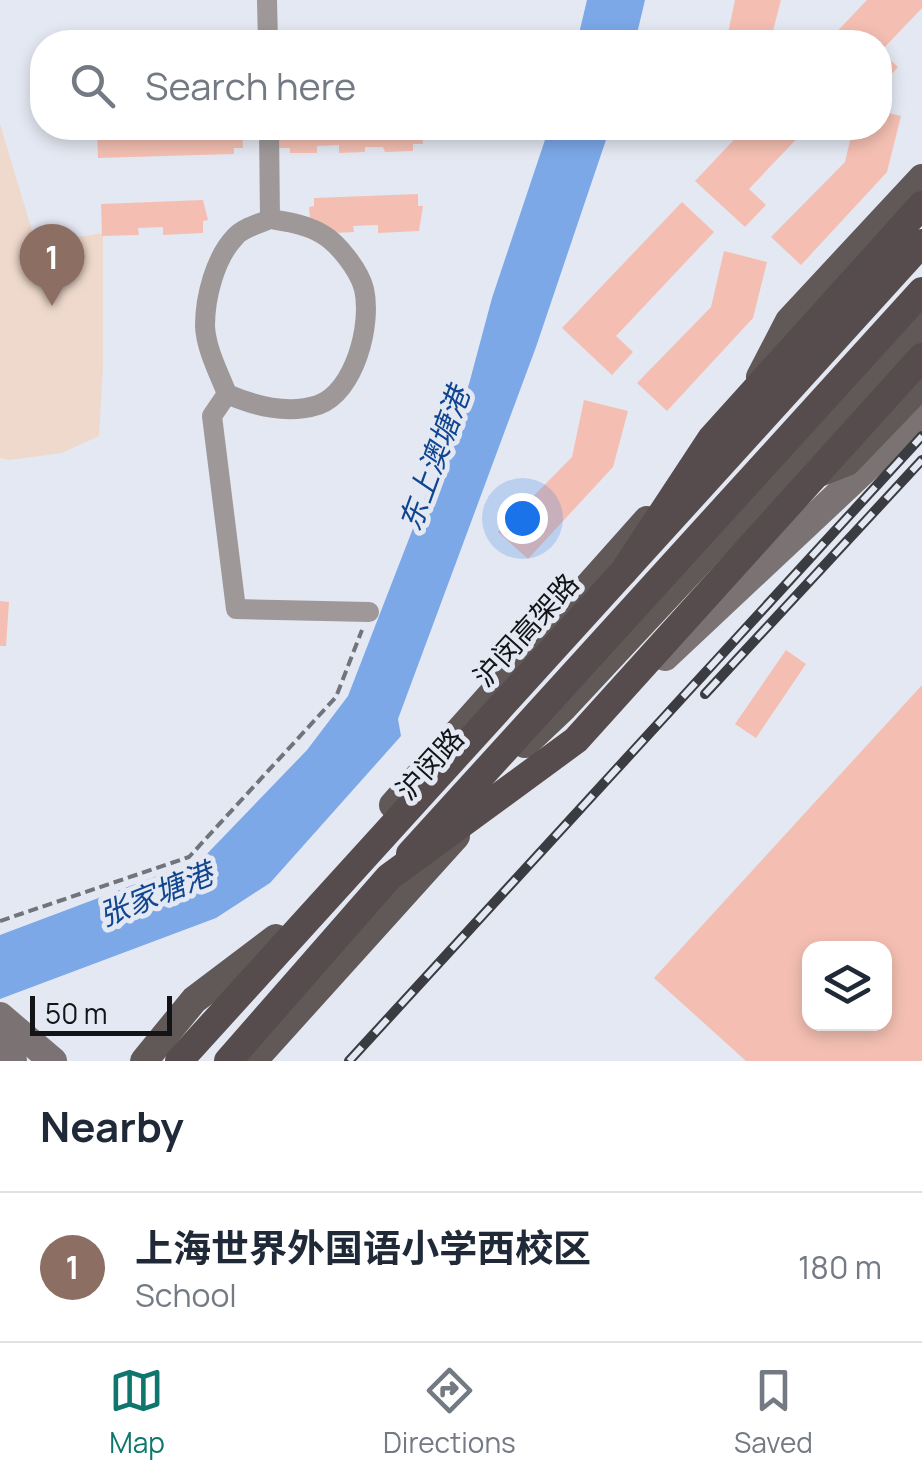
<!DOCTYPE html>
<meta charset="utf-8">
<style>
:root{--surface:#fff;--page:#f6f6f7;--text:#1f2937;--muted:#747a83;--line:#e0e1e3;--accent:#0f766e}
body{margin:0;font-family:Manrope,"Noto Sans SC",sans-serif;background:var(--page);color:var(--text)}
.controls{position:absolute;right:30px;bottom:30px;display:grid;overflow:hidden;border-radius:20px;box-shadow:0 5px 15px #0003}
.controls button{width:90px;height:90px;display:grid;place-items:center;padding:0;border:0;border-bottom:2px solid var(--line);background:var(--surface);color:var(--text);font:50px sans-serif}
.scale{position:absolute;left:30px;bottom:25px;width:142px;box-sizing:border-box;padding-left:10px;border:5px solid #121417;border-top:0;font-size:28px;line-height:35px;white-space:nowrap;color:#121417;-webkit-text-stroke:8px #e4e8f2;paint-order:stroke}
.you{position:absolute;left:522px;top:518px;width:35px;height:35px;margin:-25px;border:8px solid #fff;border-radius:50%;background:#1a73e8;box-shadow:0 0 0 15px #1a73e833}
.badge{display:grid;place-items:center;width:65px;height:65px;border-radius:50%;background:var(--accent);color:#fff;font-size:32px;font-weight:700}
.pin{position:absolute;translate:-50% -82px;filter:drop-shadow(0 2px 5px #0008)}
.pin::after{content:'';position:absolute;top:52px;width:35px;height:30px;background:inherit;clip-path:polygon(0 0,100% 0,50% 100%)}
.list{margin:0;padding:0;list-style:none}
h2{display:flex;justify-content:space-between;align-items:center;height:130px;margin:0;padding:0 40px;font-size:42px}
h2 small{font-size:32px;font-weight:400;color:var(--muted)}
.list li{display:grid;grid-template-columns:65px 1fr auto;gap:30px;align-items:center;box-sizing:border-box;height:150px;padding:0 40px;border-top:2px solid var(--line)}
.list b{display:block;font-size:38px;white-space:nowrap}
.list p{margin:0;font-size:32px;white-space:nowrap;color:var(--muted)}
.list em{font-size:32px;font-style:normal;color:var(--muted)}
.icon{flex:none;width:55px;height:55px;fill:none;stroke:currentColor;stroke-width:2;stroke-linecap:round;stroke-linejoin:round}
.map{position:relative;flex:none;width:922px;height:1061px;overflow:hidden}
.search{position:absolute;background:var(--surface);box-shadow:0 5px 15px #0003;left:30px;right:30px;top:30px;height:110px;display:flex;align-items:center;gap:25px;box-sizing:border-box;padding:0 35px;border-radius:40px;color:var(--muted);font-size:38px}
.sheet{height:280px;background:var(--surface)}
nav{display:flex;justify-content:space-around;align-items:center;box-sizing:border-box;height:140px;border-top:2px solid var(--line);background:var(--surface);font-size:28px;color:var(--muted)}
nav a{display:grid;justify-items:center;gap:5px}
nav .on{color:var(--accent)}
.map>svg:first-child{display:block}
</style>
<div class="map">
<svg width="922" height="1061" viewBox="0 0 922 1061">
<rect width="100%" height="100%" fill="#e4e8f2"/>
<path fill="#efd9cc" d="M 0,124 L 36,244 L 103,233 L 103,367 L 99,436 L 62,453 L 9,460 L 0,458 Z"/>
<g fill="#7ca8e8">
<path d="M 587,0 L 645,0 L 635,42 L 577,42 Z"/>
<path d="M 549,128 L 610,128 L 536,347 L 398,719 L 401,736 L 270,883 L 216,918 L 0,999 L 0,935 L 202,859 L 307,750 L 348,696 L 469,384 L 492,298 Z"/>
</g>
<g fill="#f4bfb2" fill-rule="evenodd">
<path d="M 735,0 L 781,0 L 770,42 L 719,42 L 728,33 Z"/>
<path d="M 867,0 L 922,0 L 922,8 L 881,51 L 898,67 L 880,87 L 880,42 L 827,42 Z"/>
<path d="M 420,36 L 420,42 L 275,42 L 275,39 Z"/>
<path d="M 880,111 L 901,116 L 887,172 L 801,265 L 771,237 L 845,162 L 853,128 L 880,128 Z"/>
<path d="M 97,128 L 242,128 L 243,148 L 234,148 L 234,154 L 98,158 Z"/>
<path d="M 278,128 L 422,128 L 423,144 L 413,144 L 413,151 L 385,152 L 383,147 L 365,147 L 365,152 L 339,153 L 339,145 L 317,146 L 317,153 L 290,153 L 290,148 L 278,148 Z"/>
<path d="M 745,128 L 807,128 L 749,189 L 766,205 L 745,227 L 695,181 Z"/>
<path d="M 418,194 L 418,206 L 423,206 L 419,231 L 378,233 L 378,225 L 353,226 L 354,232 L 316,234 L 316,219 L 310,219 L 309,207 L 314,206 L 314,198 Z"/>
<path d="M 203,200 L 208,220 L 203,221 L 203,233 L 163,235 L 163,227 L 138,228 L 139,235 L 102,236 L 101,204 Z"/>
<path d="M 682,202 L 714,232 L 616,336 L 633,352 L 612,375 L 562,328 Z"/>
<path d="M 724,251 L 767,262 L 753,318 L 667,411 L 637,383 L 711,307 Z"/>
<path d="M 584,400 L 628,411 L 613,467 L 528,559 L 498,532 L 572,457 Z"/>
<path d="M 0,601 L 9,602 L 6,646 L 0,646 Z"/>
<path d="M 786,650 L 806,664 L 756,738 L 735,724 Z"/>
<path d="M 922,685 L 922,1061 L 746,1061 L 654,978 ZM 810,948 L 884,948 L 884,1024 L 810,1024 Z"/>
</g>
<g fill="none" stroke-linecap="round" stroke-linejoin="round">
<path stroke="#71747a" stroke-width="4" stroke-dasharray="10 5" stroke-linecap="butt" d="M 0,921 L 189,857 L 336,697 L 362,630"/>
<g stroke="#9e9899" stroke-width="20">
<path d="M 267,0 L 268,42"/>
<path d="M 269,128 L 270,219"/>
<path d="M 270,219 C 287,222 306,224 322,234 C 338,243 359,270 364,289 C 372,324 355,392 318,405 C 287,415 255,406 227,394 C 219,373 206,349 205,326 C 205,297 215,258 235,237 C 242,228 259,224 270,219 Z"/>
<path d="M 227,394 L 212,416 L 236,609 L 369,612"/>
</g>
<g stroke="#7a7273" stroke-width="28">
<path d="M 665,657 L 922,416"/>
<path d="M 0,1016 L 53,1061"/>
<path d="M 0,1048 L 13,1061"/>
</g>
<g stroke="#615858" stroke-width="28">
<path d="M 760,377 L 789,321 L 922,178"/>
<path d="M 814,475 L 847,462 L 922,384"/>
<path d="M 525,744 L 564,707 L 922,323"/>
<path d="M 393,805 L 647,520"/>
<path d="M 144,1061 L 194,1000 L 276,938"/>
<path d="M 253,1061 L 456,836"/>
</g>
<g stroke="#564c4d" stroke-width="28">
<path d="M 410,854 L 922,291"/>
<path d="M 179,1061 L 922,243"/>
</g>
<defs>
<g id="rail">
<path d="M 705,694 L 922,460"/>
<path d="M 349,1061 L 922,436"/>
</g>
</defs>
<use href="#rail" stroke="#3a3c41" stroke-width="10"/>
<use href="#rail" stroke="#e4e8f2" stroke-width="6" stroke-dasharray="19" stroke-linecap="butt"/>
<g stroke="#564c4d" stroke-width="28">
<path d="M 624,571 L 711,439 L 922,205"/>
<path d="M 228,1061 L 389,877 L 576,740 L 922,357"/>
</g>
</g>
<g text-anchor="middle" stroke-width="10" stroke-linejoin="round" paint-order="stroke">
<g font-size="28" fill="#121417" stroke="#e4e8f2">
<text transform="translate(526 630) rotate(-48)" y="10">沪闵高架路</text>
<text transform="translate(430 764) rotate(-48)" y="10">沪闵路</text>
</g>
<g font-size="30" font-style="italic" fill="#104691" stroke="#e4e8f2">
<text transform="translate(435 459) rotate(-70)" y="10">东上澳塘港</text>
<text transform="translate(156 895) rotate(-22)" y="10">张家塘港</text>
</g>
</g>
</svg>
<div class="controls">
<button><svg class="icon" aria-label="layers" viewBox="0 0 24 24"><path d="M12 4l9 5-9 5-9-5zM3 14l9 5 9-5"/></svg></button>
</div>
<div class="scale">50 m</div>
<div class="you"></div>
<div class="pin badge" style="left:52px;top:306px;background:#8d6e63">1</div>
<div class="search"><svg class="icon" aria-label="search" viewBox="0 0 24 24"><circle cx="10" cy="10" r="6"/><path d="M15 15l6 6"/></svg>Search here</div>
</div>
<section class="sheet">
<h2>Nearby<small></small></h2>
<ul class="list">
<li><span class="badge" style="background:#8d6e63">1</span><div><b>上海世界外国语小学西校区</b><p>School</p></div><em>180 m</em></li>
</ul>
</section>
<nav>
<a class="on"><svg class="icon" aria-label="map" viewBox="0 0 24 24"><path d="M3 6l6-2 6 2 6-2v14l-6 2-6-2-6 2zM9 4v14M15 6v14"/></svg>Map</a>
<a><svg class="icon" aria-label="directions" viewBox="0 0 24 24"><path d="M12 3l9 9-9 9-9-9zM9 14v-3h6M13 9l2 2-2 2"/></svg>Directions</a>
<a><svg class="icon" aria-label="saved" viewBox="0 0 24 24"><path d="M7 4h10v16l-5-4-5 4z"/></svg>Saved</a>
</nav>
